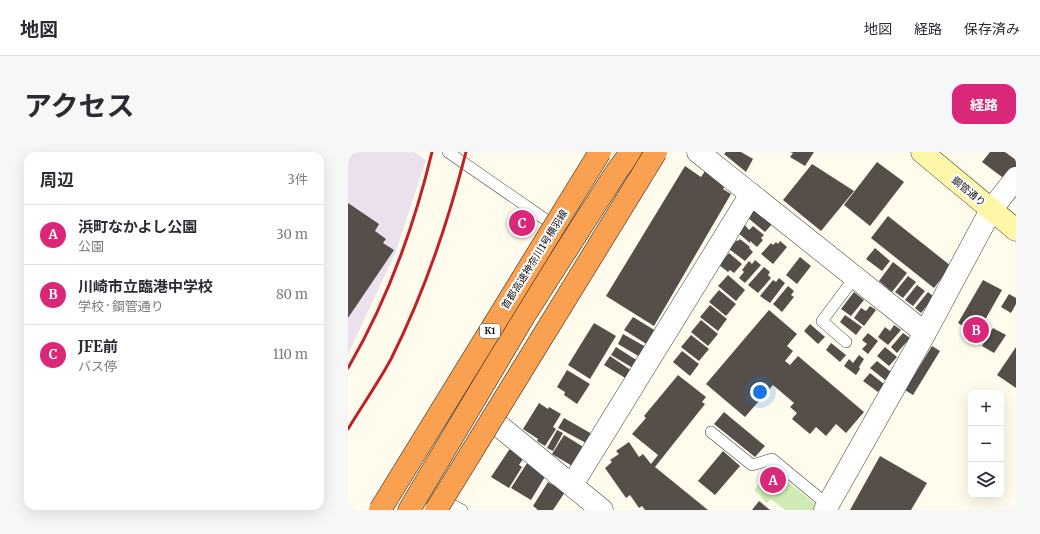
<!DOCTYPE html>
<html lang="ja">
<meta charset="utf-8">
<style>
:root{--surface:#fff;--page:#f7f7f7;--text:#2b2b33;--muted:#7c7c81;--line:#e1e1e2;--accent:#db2777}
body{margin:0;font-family:Merriweather,"Noto Sans JP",serif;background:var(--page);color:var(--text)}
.controls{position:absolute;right:12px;bottom:12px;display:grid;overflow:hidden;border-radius:8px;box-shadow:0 4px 16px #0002}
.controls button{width:36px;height:36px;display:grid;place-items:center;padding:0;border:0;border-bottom:1px solid var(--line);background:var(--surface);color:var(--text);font:20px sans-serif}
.you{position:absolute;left:412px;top:240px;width:14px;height:14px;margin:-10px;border:3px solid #fff;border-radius:50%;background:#1a73e8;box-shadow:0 0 0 6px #1a73e833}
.badge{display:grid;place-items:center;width:26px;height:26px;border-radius:50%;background:var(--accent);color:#fff;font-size:13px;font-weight:700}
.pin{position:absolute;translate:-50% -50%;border:2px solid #fff;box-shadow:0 1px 4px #0006}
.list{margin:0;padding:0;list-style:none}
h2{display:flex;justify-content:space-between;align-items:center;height:52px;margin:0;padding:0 16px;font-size:17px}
h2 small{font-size:13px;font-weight:400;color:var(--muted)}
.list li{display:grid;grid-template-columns:26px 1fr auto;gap:12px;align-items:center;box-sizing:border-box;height:60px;padding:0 16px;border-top:1px solid var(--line)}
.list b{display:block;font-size:15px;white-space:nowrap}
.list p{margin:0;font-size:13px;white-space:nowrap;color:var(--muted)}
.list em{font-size:13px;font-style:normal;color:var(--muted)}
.icon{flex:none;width:22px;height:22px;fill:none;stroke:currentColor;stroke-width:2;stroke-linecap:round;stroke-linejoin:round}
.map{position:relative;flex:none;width:668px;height:358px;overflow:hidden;border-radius:12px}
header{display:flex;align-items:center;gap:24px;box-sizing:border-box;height:56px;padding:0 20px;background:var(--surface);border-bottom:1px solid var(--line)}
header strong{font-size:19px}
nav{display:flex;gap:22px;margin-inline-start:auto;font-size:14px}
.intro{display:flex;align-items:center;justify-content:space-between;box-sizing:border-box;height:96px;padding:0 24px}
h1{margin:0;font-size:28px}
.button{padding:10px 18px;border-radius:12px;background:var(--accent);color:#fff;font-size:14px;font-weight:700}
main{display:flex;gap:24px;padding:0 24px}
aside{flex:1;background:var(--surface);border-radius:12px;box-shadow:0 4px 16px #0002}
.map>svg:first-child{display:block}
</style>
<header>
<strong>地図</strong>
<nav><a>地図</a><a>経路</a><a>保存済み</a></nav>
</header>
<div class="intro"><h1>アクセス</h1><a class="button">経路</a></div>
<main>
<aside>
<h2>周辺<small>3件</small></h2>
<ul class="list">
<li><span class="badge">A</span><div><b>浜町なかよし公園</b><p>公園</p></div><em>30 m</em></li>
<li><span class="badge">B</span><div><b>川崎市立臨港中学校</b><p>学校 · 鋼管通り</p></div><em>80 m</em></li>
<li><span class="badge">C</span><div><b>JFE前</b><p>バス停</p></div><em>110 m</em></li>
</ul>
</aside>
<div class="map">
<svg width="668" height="358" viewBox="0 0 668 358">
<rect width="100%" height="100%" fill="#fffced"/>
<path fill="#ebe1ec" d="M 0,0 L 66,0 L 78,8 L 47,102 L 0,202 Z"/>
<path fill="#d0eab5" d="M 423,317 L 473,356 L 471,358 L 437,358 L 423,347 L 419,351 L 406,338 Z"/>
<g fill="#564e49">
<path d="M 378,0 L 393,0 L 405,7 L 398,20 L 376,2 Z"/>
<path d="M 442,0 L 466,0 L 457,14 L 442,5 L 445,1 Z"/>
<path d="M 642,0 L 657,0 L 668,8 L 668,16 L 658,28 L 634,10 Z"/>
<path d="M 529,10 L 556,30 L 522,74 L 496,53 Z"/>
<path d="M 464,12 L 506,39 L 473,79 L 435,48 Z"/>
<path d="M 337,14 L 353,25 L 359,16 L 378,32 L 375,37 L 383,42 L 306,174 L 258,144 Z"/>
<path d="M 0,51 L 31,72 L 27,79 L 38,87 L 35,91 L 46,98 L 0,166 Z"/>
<path d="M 406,58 L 425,71 L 417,80 L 400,66 Z"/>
<path d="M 540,64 L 603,114 L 586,136 L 523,86 Z"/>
<path d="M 396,72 L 401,78 L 405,74 L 416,83 L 413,86 L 415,88 L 409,95 L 402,89 L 402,91 L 389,80 Z"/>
<path d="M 392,87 L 402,95 L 401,96 L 405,100 L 397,109 L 381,97 L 389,88 L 390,89 Z"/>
<path d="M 432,89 L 439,95 L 425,112 L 413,102 L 423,91 L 425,93 L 428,90 L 430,92 Z"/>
<path d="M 527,96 L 542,109 L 534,119 L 518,107 Z"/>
<path d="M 381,101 L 394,112 L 386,121 L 382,118 L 380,120 L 371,113 Z"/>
<path d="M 452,105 L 463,114 L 449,132 L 438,123 Z"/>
<path d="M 407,108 L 413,113 L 397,131 L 391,126 L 396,120 L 394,118 L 401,109 L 404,112 Z"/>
<path d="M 545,110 L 559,121 L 544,140 L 531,129 Z"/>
<path d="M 416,115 L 422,120 L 420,123 L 423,126 L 410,141 L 400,133 Z"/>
<path d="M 380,123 L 397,138 L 388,149 L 370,134 Z"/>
<path d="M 560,124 L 568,130 L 555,146 L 547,140 Z"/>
<path d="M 431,126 L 437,131 L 422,151 L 412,144 L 425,128 L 428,130 Z"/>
<path d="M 635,128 L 654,138 L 629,182 L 610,171 Z"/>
<path d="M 569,133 L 577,139 L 565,154 L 557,148 Z"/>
<path d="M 440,134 L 446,139 L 443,143 L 446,145 L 434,160 L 425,152 Z"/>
<path d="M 371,138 L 388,152 L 378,164 L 361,150 Z"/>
<path d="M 506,140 L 516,148 L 503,164 L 493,157 Z"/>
<path d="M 580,140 L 586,145 L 573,161 L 567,156 Z"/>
<path d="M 661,142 L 668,146 L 668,152 L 663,161 L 653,155 Z"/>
<path d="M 362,153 L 379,167 L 370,179 L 352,165 Z"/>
<path d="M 522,154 L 528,158 L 516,174 L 506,166 L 513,156 L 518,159 Z"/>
<path d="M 421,158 L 449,182 L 439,194 L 445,199 L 437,209 L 442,213 L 450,204 L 516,260 L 498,281 L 488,272 L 478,284 L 468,275 L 462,282 L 444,267 L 449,261 L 442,255 L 446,251 L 425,233 L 397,265 L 358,232 Z"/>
<path d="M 497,163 L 514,175 L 508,183 L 492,170 Z"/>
<path d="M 285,165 L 308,179 L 300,193 L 276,178 Z"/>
<path d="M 353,168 L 370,182 L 360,194 L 343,180 Z"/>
<path d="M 246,171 L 268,184 L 242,227 L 220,213 Z"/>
<path d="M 462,172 L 477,185 L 470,192 L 456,179 Z"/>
<path d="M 546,173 L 553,178 L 540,193 L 530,185 L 537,175 L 542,179 Z"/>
<path d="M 645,176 L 658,183 L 646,201 L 634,194 Z"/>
<path d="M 520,181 L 530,189 L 520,202 L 514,197 L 519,192 L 514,188 Z"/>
<path d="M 555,181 L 562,186 L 549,201 L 543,195 Z"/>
<path d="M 275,182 L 298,195 L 292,205 L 270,192 Z"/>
<path d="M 343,183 L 361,197 L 351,209 L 333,195 Z"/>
<path d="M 483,191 L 498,203 L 492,210 L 478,198 Z"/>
<path d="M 584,194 L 592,199 L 565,243 L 557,238 Z"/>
<path d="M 268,195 L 290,209 L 285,216 L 263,203 Z"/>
<path d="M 537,195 L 549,205 L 541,214 L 529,204 Z"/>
<path d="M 668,195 L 668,236 L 649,223 Z"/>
<path d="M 334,199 L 351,212 L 342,224 L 325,210 Z"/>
<path d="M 511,203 L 516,207 L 511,215 L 512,217 L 508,223 L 496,214 L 501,207 L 505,211 Z"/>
<path d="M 262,204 L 284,219 L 279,227 L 256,213 Z"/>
<path d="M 529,209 L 543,220 L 537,228 L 522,216 Z"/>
<path d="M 219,218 L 242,232 L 229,252 L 216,243 L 217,240 L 209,235 Z"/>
<path d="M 522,221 L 536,232 L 530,240 L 515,229 Z"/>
<path d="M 330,223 L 358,245 L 354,250 L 357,252 L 307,315 L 360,358 L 297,358 L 294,354 L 291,356 L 282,343 L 278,346 L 257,316 L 264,310 L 262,308 L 271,302 L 268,299 L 281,290 L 291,305 L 295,302 L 303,312 L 310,303 L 284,282 L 298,266 L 296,264 Z"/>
<path d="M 191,251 L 200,257 L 201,255 L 213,262 L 205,275 L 208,277 L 197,294 L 189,289 L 190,287 L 175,277 Z"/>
<path d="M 376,260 L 417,294 L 407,305 L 366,272 Z"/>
<path d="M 216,266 L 244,282 L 238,291 L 210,276 Z"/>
<path d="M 209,278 L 215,281 L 205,299 L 199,296 Z"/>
<path d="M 216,283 L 237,296 L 226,315 L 204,302 Z"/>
<path d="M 163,295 L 177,304 L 171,313 L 174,315 L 161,336 L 143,325 Z"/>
<path d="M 375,299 L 392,314 L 367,343 L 350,329 Z"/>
<path d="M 532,304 L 579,331 L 563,358 L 502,358 Z"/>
<path d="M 181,308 L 198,323 L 183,348 L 163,336 Z"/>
<path d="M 200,330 L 217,340 L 205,358 L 189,358 L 189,357 L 185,354 Z"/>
<path d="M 411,349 L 422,358 L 404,358 Z"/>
</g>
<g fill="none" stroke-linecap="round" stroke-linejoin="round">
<defs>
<g id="lane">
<path d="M 100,0 L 204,72"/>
<path d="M 498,190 L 474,169 L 507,125"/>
<path d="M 363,280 L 404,313 L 424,307 L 480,353"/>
<path d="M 101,351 L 114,358"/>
</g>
<g id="street">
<path d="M 350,0 L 577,181"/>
<path d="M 150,273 L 254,358"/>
<path d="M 224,333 L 403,42"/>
<path d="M 477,358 L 577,181 L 643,58 L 668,26"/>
</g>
<path id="secondary" d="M 574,0 L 668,78"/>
<path id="highway" d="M 61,358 L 178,161 L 269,19 L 283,0"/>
</defs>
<use href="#lane" stroke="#404040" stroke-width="12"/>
<use href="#street" stroke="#404040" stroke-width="23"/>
<use href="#secondary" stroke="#2f2f2f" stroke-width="23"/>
<use href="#highway" stroke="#1e1e1e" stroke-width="23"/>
<use href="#lane" stroke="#fff" stroke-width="11"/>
<use href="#street" stroke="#fff" stroke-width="22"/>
<use href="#secondary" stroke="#fff6a8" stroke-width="22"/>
<use href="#highway" stroke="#f9a051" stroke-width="22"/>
<g stroke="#c12126" stroke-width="3">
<path d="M 0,216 C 39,149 66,75 84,0"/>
<path d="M 0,277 C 14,254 30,231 43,207 C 76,141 100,71 118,0"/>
</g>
<defs>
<g id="highway-bridge">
<path d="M 32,358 L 252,0"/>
<path d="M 88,358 L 308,0"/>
</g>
</defs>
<use href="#highway-bridge" stroke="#1e1e1e" stroke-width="23" stroke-linecap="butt"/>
<use href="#highway-bridge" stroke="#f9a051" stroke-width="22"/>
</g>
<g text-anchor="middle" stroke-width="4" stroke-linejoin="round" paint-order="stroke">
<rect fill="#fff" stroke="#565656" stroke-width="1" x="132" y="172" width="20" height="14" rx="3"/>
<g font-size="9" font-weight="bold" fill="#0d0d0d">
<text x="142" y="182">K1</text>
</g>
<g font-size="10" fill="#0d0d0d" stroke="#fff">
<text transform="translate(621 39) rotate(39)" y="4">鋼管通り</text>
<text transform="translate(186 107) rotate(-58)" y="4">首都高速神奈川1号横羽線</text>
</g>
</g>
</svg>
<div class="controls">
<button>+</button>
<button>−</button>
<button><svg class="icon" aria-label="layers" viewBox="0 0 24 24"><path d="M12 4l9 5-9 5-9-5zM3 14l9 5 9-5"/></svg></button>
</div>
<div class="you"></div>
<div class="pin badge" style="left:425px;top:328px">A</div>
<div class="pin badge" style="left:628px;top:178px">B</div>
<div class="pin badge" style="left:174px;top:71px">C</div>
</div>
</main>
